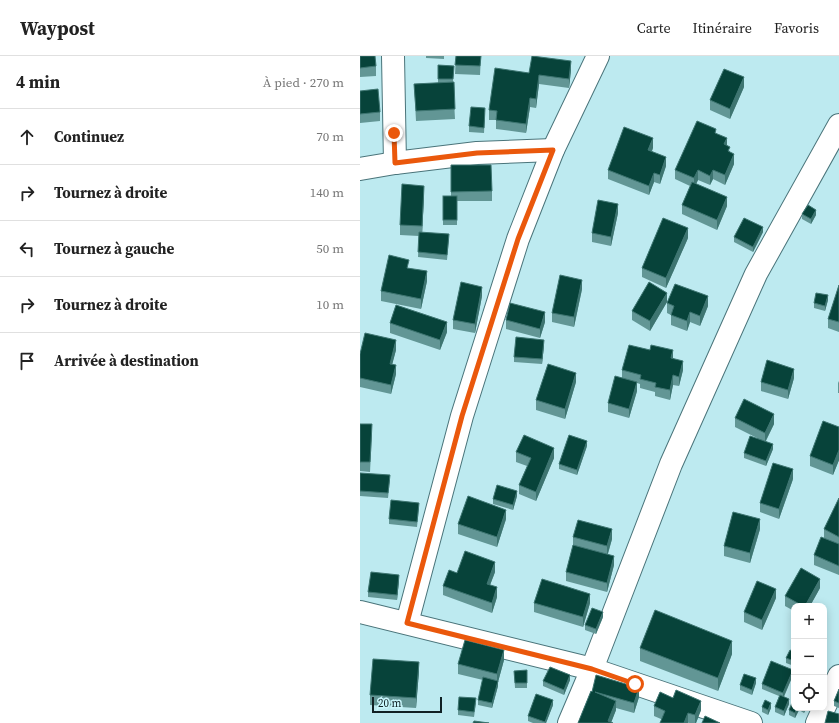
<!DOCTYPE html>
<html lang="fr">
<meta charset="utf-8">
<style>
:root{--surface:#fff;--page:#f2f2f2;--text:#222;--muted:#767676;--line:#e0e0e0}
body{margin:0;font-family:"Source Serif 4",serif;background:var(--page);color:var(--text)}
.controls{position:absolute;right:12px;bottom:12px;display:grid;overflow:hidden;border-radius:8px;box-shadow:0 2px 10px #0003}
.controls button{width:36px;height:36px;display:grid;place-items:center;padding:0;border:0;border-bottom:1px solid var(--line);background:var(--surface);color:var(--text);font:20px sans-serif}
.scale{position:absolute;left:12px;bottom:10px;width:70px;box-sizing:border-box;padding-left:4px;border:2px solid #102124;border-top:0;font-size:11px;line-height:14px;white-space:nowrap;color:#102124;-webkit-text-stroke:3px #caf8fd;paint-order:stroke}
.stop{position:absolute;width:12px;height:12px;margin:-9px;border:3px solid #ea580c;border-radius:50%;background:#fff}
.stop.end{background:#ea580c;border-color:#fff;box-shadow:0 1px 4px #0008}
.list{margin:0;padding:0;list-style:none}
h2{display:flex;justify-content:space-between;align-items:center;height:52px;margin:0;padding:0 16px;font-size:17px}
h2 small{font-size:13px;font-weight:400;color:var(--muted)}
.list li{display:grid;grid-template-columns:26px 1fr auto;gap:12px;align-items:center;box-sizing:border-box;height:56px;padding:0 16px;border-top:1px solid var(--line)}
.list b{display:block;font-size:15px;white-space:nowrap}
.list em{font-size:13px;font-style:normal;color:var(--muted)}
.icon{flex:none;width:22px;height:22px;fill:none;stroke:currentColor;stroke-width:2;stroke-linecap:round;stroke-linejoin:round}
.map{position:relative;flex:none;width:479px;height:667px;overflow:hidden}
header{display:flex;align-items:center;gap:24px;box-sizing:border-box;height:56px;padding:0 20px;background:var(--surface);border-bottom:1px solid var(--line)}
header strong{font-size:19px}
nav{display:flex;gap:22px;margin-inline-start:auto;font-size:14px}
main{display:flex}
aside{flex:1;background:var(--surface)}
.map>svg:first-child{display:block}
</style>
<header>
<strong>Waypost</strong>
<nav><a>Carte</a><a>Itinéraire</a><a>Favoris</a></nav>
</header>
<main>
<aside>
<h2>4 min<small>À pied · 270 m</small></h2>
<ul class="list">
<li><svg class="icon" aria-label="ahead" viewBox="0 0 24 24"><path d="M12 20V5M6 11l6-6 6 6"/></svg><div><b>Continuez</b></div><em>70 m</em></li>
<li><svg class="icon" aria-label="right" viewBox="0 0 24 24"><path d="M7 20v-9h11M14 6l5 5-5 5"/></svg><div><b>Tournez à droite</b></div><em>140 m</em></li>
<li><svg class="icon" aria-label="left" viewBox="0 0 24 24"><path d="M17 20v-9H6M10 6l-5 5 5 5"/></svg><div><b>Tournez à gauche</b></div><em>50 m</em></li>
<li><svg class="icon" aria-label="right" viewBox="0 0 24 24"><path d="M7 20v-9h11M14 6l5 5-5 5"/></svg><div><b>Tournez à droite</b></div><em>10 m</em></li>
<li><svg class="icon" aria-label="arrive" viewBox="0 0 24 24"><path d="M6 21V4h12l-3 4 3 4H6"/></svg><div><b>Arrivée à destination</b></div></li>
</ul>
</aside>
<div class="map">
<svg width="479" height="667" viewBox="0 0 479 667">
<rect width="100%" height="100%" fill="#bdeaf0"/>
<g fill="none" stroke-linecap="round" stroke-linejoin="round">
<defs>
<g id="minor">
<path d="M 33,0 L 35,107"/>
<path d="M 0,113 L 35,107 L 117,97 L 193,94"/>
<path d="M 0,556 L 232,613 L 391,667"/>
<path d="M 47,567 L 102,360 L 158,183 L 193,94 L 238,0"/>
<path d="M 209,667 L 232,613 L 311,408 L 396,218 L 479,69"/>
<path d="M 457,667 L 479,620"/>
</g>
</defs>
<use href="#minor" stroke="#4a747a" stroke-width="24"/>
<use href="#minor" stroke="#fff" stroke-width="22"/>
</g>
<g fill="#629695">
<path d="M 0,0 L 16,10 L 16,20 L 0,21 Z"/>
<path d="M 66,0 L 84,0 L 84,3 L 66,2 Z"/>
<path d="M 96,0 L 121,0 L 120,19 L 95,18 Z"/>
<path d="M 78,9 L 94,10 L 93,26 L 95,63 L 56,65 L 54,28 L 78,27 Z"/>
<path d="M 211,14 L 209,32 L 179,28 L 176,52 L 170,51 L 166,77 L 136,73 L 136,64 L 129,64 L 129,54 L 169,17 Z"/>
<path d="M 384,31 L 370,63 L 350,54 L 350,44 Z"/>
<path d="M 0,35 L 20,56 L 20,65 L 0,67 Z"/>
<path d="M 125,57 L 124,77 L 109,76 L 109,70 Z"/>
<path d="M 356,77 L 367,90 L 370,96 L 374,108 L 365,129 L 353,123 L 350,129 L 338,124 L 336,128 L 367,150 L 357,174 L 322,158 L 322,149 L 330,130 L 315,123 L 315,114 Z"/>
<path d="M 293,92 L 292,95 L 306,110 L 300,128 L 294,126 L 289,139 L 248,123 L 248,114 Z"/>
<path d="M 91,109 L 132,135 L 132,145 L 97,145 L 97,169 L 83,169 L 83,140 L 91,140 Z"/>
<path d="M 64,139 L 62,177 L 89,183 L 87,204 L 58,201 L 59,180 L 40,179 L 40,169 Z"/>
<path d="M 258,157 L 251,190 L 232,186 L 232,177 Z"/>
<path d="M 442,158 L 456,159 L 451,168 L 442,163 Z"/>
<path d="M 403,176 L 393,196 L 374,186 L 374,181 Z"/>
<path d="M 328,182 L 306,232 L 282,221 L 282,212 Z"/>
<path d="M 49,212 L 67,225 L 61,253 L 21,245 L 21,235 Z"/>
<path d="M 479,229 L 479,276 L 468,272 L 468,263 Z"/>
<path d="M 222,233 L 214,271 L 192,266 L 192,257 Z"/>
<path d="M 122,240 L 115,277 L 93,273 L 93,264 Z"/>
<path d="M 468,244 L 465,255 L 454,252 L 454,247 Z"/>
<path d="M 307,246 L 290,275 L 272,264 L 272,255 Z"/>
<path d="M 307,247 L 348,250 L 340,270 L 330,266 L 327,275 L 311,269 L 311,259 L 307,257 Z"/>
<path d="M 146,264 L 185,266 L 180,282 L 146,273 Z"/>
<path d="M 30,267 L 87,276 L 80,294 L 30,277 Z"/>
<path d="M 184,289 L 182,308 L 154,306 L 154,301 Z"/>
<path d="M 36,294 L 32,308 L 36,318 L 31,338 L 0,331 L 0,298 Z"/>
<path d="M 313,302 L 323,314 L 319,330 L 313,329 L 310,344 L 295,340 L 295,336 L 280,332 L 280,328 L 277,327 L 277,335 L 269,362 L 248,356 L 248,347 L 262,322 L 262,314 Z"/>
<path d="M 434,322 L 428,343 L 401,335 L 401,326 Z"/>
<path d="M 479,325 L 479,337 L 478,337 L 478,327 Z"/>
<path d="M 216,326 L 205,363 L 176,354 L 176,344 Z"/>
<path d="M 375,362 L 414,368 L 406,385 L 413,393 L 406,410 L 384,402 L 384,397 L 397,382 L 375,371 Z"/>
<path d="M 0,368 L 12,378 L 10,416 L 0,415 Z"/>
<path d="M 479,371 L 479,404 L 473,419 L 450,410 L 450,400 Z"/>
<path d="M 227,390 L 217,419 L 199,413 L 199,408 Z"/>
<path d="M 156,396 L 194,402 L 176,445 L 159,438 L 159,429 L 167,410 L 156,406 Z"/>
<path d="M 0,417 L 30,424 L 28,442 L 0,440 Z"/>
<path d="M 433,423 L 419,463 L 400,456 L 400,447 Z"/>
<path d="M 157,440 L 153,454 L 133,448 L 133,443 Z"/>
<path d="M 479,442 L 479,519 L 454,509 L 454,499 L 464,482 L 464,473 Z"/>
<path d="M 59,452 L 57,471 L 29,468 L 29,463 Z"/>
<path d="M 146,463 L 137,491 L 98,478 L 98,468 Z"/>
<path d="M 400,473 L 390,507 L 364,500 L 364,490 Z"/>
<path d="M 213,481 L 252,483 L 248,498 L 254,509 L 247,536 L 206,525 L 206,516 L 213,489 Z"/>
<path d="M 135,516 L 130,529 L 137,541 L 132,557 L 83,539 L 83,530 L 97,517 Z"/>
<path d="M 39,524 L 37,544 L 8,541 L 8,536 Z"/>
<path d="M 460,532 L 450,550 L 434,550 L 434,555 L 425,550 L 425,540 Z"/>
<path d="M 416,542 L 402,574 L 384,566 L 384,556 Z"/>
<path d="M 174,547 L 230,547 L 223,571 L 174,556 Z"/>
<path d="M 243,561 L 236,578 L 225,574 L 225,569 Z"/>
<path d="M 280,592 L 372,598 L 358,635 L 280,605 Z"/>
<path d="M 434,596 L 434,610 L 426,607 L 426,602 Z"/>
<path d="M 144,604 L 138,626 L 138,630 L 132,652 L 118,649 L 118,644 L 123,624 L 98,618 L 98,608 Z"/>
<path d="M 59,615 L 56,652 L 10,649 L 10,639 Z"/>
<path d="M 154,615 L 167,627 L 167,632 L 155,632 Z"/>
<path d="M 433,619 L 424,641 L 429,648 L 424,660 L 415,656 L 415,651 L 419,640 L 402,633 L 402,628 Z"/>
<path d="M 210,624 L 204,639 L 183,630 L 183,625 Z"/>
<path d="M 396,627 L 392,639 L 380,634 L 380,629 Z"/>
<path d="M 479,633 L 479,652 L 474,650 L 474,645 Z"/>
<path d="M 231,635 L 279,641 L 274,657 L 256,652 L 256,654 L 251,666 L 218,667 Z"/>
<path d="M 116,647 L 114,661 L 98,659 L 98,654 Z"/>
<path d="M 193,649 L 186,667 L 173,667 L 168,665 L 168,660 Z"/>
<path d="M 294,650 L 341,654 L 336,667 L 330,667 L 301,663 L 294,660 Z"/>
<path d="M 402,651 L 411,652 L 408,659 L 402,656 Z"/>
<path d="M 434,652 L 446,652 L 444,657 L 439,654 L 435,662 L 429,659 L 429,654 Z"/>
</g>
<g fill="#3e7571">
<path d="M 211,5 L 211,14 L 209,32 L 209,23 Z"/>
<path d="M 179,19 L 179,28 L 176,52 L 176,43 Z"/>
<path d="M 384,21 L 384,31 L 370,63 L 370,53 Z"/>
<path d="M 170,42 L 170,51 L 166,77 L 166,68 Z"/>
<path d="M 293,82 L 293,92 L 288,104 L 288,94 Z"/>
<path d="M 367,82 L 367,92 L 364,88 Z"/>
<path d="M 374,98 L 374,108 L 365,129 L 365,119 Z"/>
<path d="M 306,101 L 306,110 L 300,128 L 300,119 Z"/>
<path d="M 338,114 L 338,124 L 334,132 L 334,122 Z"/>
<path d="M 353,114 L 353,123 L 350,129 L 350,120 Z"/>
<path d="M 294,117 L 294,126 L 289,139 L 289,130 Z"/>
<path d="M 64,130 L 64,139 L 62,180 L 62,170 Z"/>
<path d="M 367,141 L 367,150 L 357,174 L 357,164 Z"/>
<path d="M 258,148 L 258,157 L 251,190 L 251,181 Z"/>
<path d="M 456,154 L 456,159 L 451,168 L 451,163 Z"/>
<path d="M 403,171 L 403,176 L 393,196 L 393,191 Z"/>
<path d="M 328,172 L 328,182 L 306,232 L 306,222 Z"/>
<path d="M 67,215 L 67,225 L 61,253 L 61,243 Z"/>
<path d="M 222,224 L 222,233 L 214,271 L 214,261 Z"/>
<path d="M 122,231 L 122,240 L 115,277 L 115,268 Z"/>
<path d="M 307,237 L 307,246 L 290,275 L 290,265 Z"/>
<path d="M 468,239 L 468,244 L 465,255 L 465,250 Z"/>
<path d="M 348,240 L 348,250 L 340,270 L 340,260 Z"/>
<path d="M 185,256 L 185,266 L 180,282 L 180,273 Z"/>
<path d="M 330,256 L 330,266 L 327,275 L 327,265 Z"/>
<path d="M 87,266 L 87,276 L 80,294 L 80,284 Z"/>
<path d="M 36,284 L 36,294 L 30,317 L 30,308 Z"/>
<path d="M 184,284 L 184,289 L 182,308 L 182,303 Z"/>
<path d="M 313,294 L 313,304 L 311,302 Z"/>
<path d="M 323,305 L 323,314 L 319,330 L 319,321 Z"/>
<path d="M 36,309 L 36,318 L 31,338 L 31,329 Z"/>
<path d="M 434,313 L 434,322 L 428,343 L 428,334 Z"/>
<path d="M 216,317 L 216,326 L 205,363 L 205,353 Z"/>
<path d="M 313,319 L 313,329 L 310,344 L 310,334 Z"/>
<path d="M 277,326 L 277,335 L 269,362 L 269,353 Z"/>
<path d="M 414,358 L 414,368 L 405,386 L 405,377 Z"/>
<path d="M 227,385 L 227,390 L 217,419 L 217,414 Z"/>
<path d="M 413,388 L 413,393 L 406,410 L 406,405 Z"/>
<path d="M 194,392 L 194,402 L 176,445 L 176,436 Z"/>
<path d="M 479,394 L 479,404 L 473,419 L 473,409 Z"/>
<path d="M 433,413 L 433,423 L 419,463 L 419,453 Z"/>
<path d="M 157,435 L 157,440 L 153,454 L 153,449 Z"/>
<path d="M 146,454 L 146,463 L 137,491 L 137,481 Z"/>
<path d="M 400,463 L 400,473 L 390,507 L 390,497 Z"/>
<path d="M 252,473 L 252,483 L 247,500 L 247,490 Z"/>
<path d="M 254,500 L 254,509 L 247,536 L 247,527 Z"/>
<path d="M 135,506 L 135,516 L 127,537 L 127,528 Z"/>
<path d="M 39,519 L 39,524 L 37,544 L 37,539 Z"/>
<path d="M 460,523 L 460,532 L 450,550 L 445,550 Z"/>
<path d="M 137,531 L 137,541 L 132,557 L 132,547 Z"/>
<path d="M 416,533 L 416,542 L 402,574 L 402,564 Z"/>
<path d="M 230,538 L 230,547 L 223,571 L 223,561 Z"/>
<path d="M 243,556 L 243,561 L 236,578 L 236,573 Z"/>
<path d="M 372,585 L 372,598 L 358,635 L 358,622 Z"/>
<path d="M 144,594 L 144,604 L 138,626 L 138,630 L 132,652 L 132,647 L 137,627 L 137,618 Z"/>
<path d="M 59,606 L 59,615 L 56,652 L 56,642 Z"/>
<path d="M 433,614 L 433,619 L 423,642 L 423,637 Z"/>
<path d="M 210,619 L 210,624 L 204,639 L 204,634 Z"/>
<path d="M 396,622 L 396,627 L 392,639 L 392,634 Z"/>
<path d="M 279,632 L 279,641 L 274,657 L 274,647 Z"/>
<path d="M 429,643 L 429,648 L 424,660 L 424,655 Z"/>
<path d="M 193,644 L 193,649 L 186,667 L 185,667 Z"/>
<path d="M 256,645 L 256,654 L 251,667 L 248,665 Z"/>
<path d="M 341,645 L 341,654 L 336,667 L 335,667 L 335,659 Z"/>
<path d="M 411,647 L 411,652 L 408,659 L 408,654 Z"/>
<path d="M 437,652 L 439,652 L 439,654 L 435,662 L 435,657 Z"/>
<path d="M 444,652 L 446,652 L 444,657 Z"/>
<path d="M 328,657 L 328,667 L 324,667 Z"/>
</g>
<g fill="#07433a" stroke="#3e7571">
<path d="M 0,0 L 15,0 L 16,10 L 0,12 Z"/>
<path d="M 96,0 L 121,0 L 120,10 L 95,9 Z"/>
<path d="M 172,0 L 211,5 L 209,23 L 179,19 L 176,43 L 170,42 L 166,68 L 136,64 L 137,55 L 129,54 L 135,12 L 169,17 Z"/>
<path d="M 78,9 L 94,10 L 93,23 L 78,23 Z"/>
<path d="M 364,13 L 384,21 L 370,53 L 350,44 Z"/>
<path d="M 94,26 L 95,53 L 56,55 L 54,28 Z"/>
<path d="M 18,33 L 20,56 L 0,58 L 0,35 Z"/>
<path d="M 111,51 L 125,52 L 124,72 L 109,70 Z"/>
<path d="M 337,65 L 356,73 L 355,77 L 367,82 L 364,88 L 370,91 L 368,95 L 374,98 L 365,119 L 353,114 L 350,120 L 338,114 L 334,122 L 315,114 Z"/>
<path d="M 264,71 L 293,82 L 288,94 L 306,101 L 300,119 L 294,117 L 289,130 L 248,114 Z"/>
<path d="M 91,109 L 131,109 L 132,135 L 91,136 Z"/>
<path d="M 332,126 L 367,141 L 357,164 L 322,149 Z"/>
<path d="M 42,128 L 64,130 L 62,170 L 40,169 Z"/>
<rect x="83" y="140" width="14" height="24"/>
<path d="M 238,144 L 258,148 L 251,181 L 232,177 Z"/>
<path d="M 448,149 L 456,154 L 451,163 L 442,158 Z"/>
<path d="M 303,162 L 328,172 L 306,222 L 282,212 Z"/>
<path d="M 384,162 L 403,171 L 393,191 L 374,181 Z"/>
<path d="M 59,176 L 89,178 L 87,199 L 58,196 Z"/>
<path d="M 29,199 L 49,204 L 47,212 L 67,215 L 61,243 L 21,235 Z"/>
<path d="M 200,219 L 222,224 L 214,261 L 192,257 Z"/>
<path d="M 101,226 L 122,231 L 115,268 L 93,264 Z"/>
<path d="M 289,226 L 307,237 L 290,265 L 272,255 Z"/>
<path d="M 315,228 L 348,240 L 340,260 L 330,256 L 327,265 L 311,259 L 314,250 L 307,247 Z"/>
<path d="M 479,229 L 479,266 L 468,263 Z"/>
<path d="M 456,237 L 468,239 L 465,250 L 454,247 Z"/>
<path d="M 150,247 L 185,256 L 180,273 L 146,264 Z"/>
<path d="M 36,249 L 87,266 L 80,284 L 30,267 Z"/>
<path d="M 5,277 L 36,284 L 30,308 L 36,309 L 31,329 L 0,322 L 0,298 Z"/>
<path d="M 156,281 L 184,284 L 182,303 L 154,301 Z"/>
<path d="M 269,289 L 290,294 L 291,289 L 313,294 L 311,302 L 323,305 L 319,321 L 313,319 L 310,334 L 295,331 L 296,327 L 280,323 L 281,319 L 262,314 Z"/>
<path d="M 407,304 L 434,313 L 428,334 L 401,326 Z"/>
<path d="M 188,308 L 216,317 L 205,353 L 176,344 Z"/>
<path d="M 255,320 L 277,326 L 269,353 L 248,347 Z"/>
<path d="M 384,343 L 414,358 L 405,377 L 375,362 Z"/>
<path d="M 463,365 L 479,371 L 479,394 L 473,409 L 450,400 Z"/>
<path d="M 0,368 L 12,368 L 10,406 L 0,406 Z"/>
<path d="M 164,379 L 194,392 L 176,436 L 159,429 L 171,402 L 156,396 Z"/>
<path d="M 209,379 L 227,385 L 217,414 L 199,408 Z"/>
<path d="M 390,380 L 413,388 L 406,405 L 384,397 Z"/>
<path d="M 413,407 L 433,413 L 419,453 L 400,447 Z"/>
<path d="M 0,417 L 30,419 L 28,437 L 0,435 Z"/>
<path d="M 137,429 L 157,435 L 153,449 L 133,443 Z"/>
<path d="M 108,440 L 146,454 L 137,481 L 98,468 Z"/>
<path d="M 479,442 L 479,481 L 464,473 Z"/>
<path d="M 31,444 L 59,447 L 57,466 L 29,463 Z"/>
<path d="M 373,456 L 400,463 L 390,497 L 364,490 Z"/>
<path d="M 218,464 L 252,473 L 247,490 L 213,481 Z"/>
<path d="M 461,481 L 479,488 L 479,510 L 454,499 Z"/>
<path d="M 213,489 L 254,500 L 247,527 L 206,516 Z"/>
<path d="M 105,495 L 135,506 L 127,528 L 137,531 L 132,547 L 83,530 L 89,514 L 97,517 Z"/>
<path d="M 441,512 L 460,523 L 445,550 L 443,550 L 425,540 Z"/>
<path d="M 11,516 L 39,519 L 37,539 L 8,536 Z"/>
<path d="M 182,523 L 230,538 L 223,561 L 174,547 Z"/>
<path d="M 397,525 L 416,533 L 402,564 L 384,556 Z"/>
<path d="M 232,552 L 243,556 L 236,573 L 225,569 Z"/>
<path d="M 295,554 L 372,585 L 358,622 L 280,592 Z"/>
<path d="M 105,584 L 144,594 L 137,618 L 98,608 Z"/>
<path d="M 430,594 L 434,596 L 434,605 L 426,602 Z"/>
<path d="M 13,603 L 59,606 L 56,642 L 10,639 Z"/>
<path d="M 411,605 L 433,614 L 423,637 L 402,628 Z"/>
<path d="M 190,611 L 210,619 L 204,634 L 183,625 Z"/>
<path d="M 167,614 L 167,627 L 155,627 L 154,615 Z"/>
<path d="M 384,618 L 396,622 L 392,634 L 380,629 Z"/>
<path d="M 236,619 L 279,632 L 274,647 L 235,636 L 256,645 L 248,665 L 253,667 L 218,667 L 231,635 L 232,636 Z"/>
<path d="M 123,621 L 138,625 L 132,647 L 118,644 Z"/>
<path d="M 479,633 L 479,647 L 474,645 Z"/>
<path d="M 316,634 L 341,645 L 335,659 L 328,657 L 324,667 L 300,667 L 305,655 L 294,650 L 300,636 L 313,642 Z"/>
<path d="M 176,638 L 193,644 L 185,666 L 168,660 Z"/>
<path d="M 420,639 L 429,643 L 424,655 L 415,651 Z"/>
<path d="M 99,641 L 116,642 L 114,656 L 98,654 Z"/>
<path d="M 434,642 L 434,652 L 437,652 L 435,657 L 429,654 Z"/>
<path d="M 405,644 L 411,647 L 408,654 L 402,651 Z"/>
<path d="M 468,655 L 479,658 L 479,667 L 465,667 Z"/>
<path d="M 345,660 L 360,667 L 342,667 Z"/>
<path d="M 114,665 L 129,667 L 113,667 Z"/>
</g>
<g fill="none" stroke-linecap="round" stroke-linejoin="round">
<path stroke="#ea580c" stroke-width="5" d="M 34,77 L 35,107 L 117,97 L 193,94 L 158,183 L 102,360 L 47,567 L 232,613 L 275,628"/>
</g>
</svg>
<div class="controls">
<button>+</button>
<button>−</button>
<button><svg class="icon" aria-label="locate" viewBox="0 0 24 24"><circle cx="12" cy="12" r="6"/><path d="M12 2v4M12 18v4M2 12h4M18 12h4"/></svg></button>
</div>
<div class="scale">20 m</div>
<div class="stop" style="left:275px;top:628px"></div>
<div class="stop end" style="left:34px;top:77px"></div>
</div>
</main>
